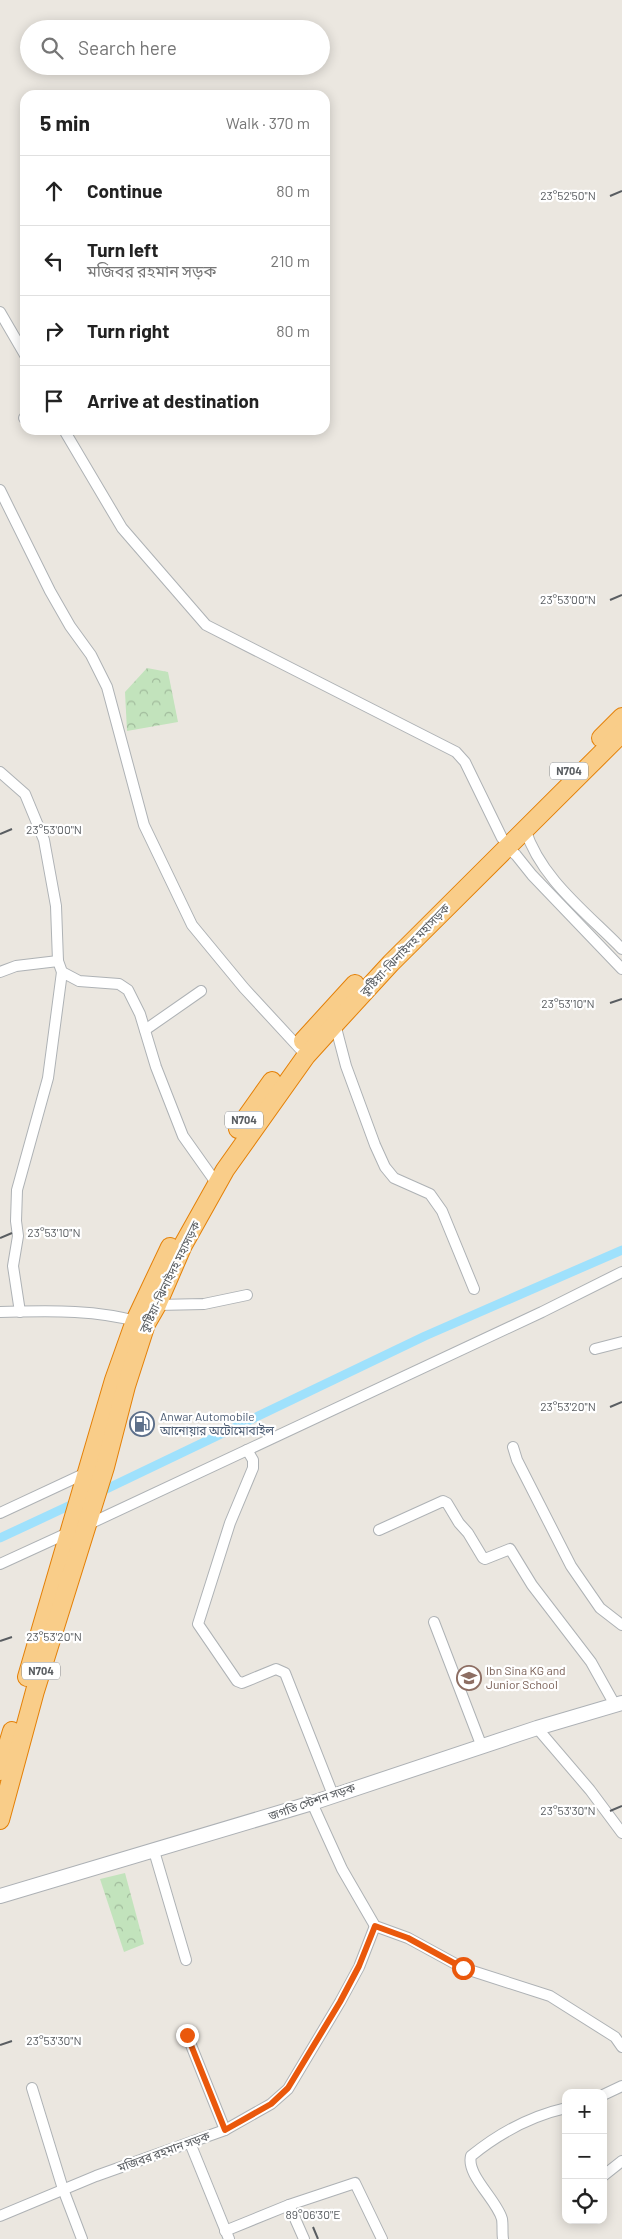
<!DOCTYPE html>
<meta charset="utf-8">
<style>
:root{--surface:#fff;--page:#f6f6f6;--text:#222;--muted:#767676;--line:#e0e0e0}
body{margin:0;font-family:Barlow,"Noto Sans Bengali",sans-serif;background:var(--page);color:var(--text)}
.controls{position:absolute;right:15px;bottom:15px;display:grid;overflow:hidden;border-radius:10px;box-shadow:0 2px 12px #0003}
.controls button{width:45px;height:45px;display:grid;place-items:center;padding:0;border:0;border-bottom:1px solid var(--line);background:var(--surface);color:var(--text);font:25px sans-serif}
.stop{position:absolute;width:15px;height:15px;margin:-11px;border:4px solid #ea580c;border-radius:50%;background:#fff}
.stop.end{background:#ea580c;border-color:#fff;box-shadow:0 1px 5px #0008}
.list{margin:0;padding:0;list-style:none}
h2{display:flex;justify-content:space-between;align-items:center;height:65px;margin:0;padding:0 20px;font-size:21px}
h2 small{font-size:16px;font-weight:400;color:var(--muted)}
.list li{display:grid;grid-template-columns:32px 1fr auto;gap:15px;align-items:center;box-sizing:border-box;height:70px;padding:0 20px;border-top:1px solid var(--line)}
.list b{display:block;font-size:19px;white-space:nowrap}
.list p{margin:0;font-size:16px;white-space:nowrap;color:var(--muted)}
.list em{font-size:16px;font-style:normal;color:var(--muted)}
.icon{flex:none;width:28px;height:28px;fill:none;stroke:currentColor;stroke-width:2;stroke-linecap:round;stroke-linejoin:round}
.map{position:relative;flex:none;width:622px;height:2239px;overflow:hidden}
.search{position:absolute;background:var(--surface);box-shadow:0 2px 12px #0003;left:20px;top:20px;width:310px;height:55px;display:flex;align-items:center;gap:12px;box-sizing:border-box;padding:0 18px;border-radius:28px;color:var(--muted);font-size:19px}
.panel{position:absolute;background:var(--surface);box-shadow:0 2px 12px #0003;left:20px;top:90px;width:310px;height:345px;border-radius:15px}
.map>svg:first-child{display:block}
</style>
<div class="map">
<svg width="622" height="2239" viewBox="0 0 622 2239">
<defs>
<pattern id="park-crowns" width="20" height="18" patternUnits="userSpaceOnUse" patternTransform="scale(1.25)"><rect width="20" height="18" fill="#c2e3bc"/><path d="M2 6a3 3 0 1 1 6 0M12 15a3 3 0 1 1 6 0" fill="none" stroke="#a1bb9c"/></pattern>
</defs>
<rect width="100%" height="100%" fill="#ebe7e0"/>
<g fill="url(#park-crowns)">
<path d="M 147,668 L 168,672 L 178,722 L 127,731 L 125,692 Z"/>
<path d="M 125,1873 L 144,1944 L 124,1952 L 100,1879 Z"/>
</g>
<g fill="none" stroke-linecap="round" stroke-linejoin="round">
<g stroke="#9fe1fc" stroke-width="9">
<path d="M 98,1493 L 425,1336 L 622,1250"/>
<path d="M 0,1538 L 77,1502"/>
</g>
<defs>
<g id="street">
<path d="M 0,312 L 25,355"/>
<path d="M 24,418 L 25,418"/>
<path d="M 64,430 L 122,528 L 206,625 L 456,752 L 465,762 L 502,838"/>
<path d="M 0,490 L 50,591 L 70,626 L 91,655 L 107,687 L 144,825 L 192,925 L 244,988 L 304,1053"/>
<path d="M 0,772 L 25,794 L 44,840 L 56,906 L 58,961 L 62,972 L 79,981 L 119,984 L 128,990 L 140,1014 L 156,1067 L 183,1136 L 217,1184"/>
<path d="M 525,829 C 541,879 586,912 622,949"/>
<path d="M 506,847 L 516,855 L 532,875 L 622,969"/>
<path d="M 0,972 L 16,966 L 58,961"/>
<path d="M 335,1024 L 346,1066 L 375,1145 L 385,1167 L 394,1178 L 430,1194 L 442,1211 L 474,1289"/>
<path d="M 145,1030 L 201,991"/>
<path d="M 157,1305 L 204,1304 L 247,1295"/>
<path d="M 0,1312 C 48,1311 93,1309 140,1322"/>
<path d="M 20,1312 L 13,1266 L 18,1236 L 16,1221 L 17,1190 L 48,1078 L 62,972"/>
<path d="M 595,1349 L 622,1342"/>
<path d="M 513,1447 L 517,1460 L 571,1566 L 600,1608 L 622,1625"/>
<path d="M 247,1450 L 253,1460 L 253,1468 L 230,1523 L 198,1624 L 237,1681 L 242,1683 L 276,1669 L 285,1673 L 333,1795"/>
<path d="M 0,1513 L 88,1472"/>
<path d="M 87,1525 L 542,1312 L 622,1272"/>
<path d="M 379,1530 L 443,1501 L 447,1503 L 459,1523 L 468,1533 L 483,1558 L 485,1559 L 510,1549 L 532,1585 L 591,1662 L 615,1705"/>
<path d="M 0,1564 L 72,1531"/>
<path d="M 434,1622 L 482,1747"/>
<path d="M 537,1728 L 590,1790 L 622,1833"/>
<path d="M 312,1803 L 342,1869 L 375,1926 L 408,1938 L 463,1968 L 550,1996 L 615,2037 L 622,2047"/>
<path d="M 154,1851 L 186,1960"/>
<path d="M 187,2035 L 225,2130"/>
<path d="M 32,2088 L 63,2189 L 82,2239"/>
<path d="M 603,2095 L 622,2086"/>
<path d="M 190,2143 L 229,2239"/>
<path d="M 603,2176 L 622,2161"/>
<path d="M 289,2205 L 304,2239"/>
<path d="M 0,2216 L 96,2176 L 225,2130 L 271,2104 L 288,2089 L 340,2002 L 359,1967 L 375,1926"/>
<path d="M 225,2231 L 289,2205 L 355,2183 L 382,2239"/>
<path d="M 503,2239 C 502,2233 503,2225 502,2219 C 497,2200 466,2175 471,2156 C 498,2134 531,2116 566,2108"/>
</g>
<path id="secondary" d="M 0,1896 L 312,1803 L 537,1728 L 622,1703"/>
<g id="highway">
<path d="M 601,738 L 622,717"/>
<path d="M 303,1041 L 355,984"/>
<path d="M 238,1129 L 272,1081"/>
<path d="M 27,1677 L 114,1380 L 135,1321 L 170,1247"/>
<path d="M 0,1771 L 12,1731"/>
<path d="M 0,1820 L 35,1691 L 105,1467 L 126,1386 L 146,1324 L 157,1305 L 183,1245 L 225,1170 L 306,1056 L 335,1024 L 391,963 L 622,733"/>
</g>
</defs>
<use href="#street" stroke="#aeb2b5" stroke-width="12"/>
<use href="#secondary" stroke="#adb1b5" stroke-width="16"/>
<use href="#highway" stroke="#e48007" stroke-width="20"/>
<use href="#street" stroke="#fff" stroke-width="10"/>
<use href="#secondary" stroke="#fff" stroke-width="14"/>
<use href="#highway" stroke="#f9cd89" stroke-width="18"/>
</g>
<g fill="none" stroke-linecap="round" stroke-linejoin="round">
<path stroke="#ea580c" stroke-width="6" d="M 187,2035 L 225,2130 L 271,2104 L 288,2088 L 340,2002 L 359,1966 L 375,1926 L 408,1938 L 463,1968"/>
</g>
<path fill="none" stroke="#595d61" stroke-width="2" d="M 610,196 L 622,191M 610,600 L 622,595M 0,834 L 12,829M 610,1003 L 622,999M 0,1238 L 12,1233M 610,1407 L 622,1402M 0,1641 L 12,1637M 610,1811 L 622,1806M 0,2045 L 12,2041M 313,2227 L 318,2239"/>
<defs>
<symbol id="fuel-ring" viewBox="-11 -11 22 22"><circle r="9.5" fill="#fff" stroke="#5c6f8a" stroke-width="1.5"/><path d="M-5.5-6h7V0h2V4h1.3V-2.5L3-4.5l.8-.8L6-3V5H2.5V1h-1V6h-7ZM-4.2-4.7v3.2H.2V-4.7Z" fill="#5c6f8a"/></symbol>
<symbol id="school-ring" viewBox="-11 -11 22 22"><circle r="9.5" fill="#fff" stroke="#8d6e63" stroke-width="1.5"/><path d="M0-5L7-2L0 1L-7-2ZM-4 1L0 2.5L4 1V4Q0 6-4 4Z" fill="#8d6e63"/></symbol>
</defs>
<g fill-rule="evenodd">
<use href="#fuel-ring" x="128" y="1410" width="28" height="28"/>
<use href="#school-ring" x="455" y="1664" width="28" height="28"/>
</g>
<g text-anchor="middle" stroke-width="4.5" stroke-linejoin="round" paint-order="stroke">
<g fill="#fff" stroke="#8b8e90" stroke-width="1">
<rect x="550" y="762.5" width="38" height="17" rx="4"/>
<rect x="225" y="1111.5" width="38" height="17" rx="4"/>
<rect x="22" y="1662.5" width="38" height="17" rx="4"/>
</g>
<g font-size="11" font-weight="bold" fill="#595d61">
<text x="569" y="775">N704</text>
<text x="244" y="1124">N704</text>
<text x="41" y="1675">N704</text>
</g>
<g font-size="12" fill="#595d61" stroke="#fff">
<text transform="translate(405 950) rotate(-46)" y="4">কুষ্টিয়া-ঝিনাইদহ মহাসড়ক</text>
<text transform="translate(170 1277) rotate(-64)" y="4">কুষ্টিয়া-ঝিনাইদহ মহাসড়ক</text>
<text transform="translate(312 1802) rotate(-19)" y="4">জগতি স্টেশন সড়ক</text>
<text transform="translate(164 2152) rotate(-20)" y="4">মজিবর রহমান সড়ক</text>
</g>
<g font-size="12" fill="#4e5e75" stroke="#fff" text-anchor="start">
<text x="160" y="1421">Anwar Automobile<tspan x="160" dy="14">আনোয়ার অটোমোবাইল</tspan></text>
</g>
<g font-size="12" fill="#785e54" stroke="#fff" text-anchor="start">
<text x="486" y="1675">Ibn Sina KG and<tspan x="486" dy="14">Junior School</tspan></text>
</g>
</g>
<g font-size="12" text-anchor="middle" fill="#595d61" stroke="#fff" stroke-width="4.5" stroke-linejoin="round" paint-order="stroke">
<text x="568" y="200">23°52'50"N</text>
<text x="568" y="604">23°53'00"N</text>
<text x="54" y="834">23°53'00"N</text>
<text x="568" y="1008">23°53'10"N</text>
<text x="54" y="1237">23°53'10"N</text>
<text x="568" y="1411">23°53'20"N</text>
<text x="54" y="1641">23°53'20"N</text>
<text x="568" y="1815">23°53'30"N</text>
<text x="54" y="2045">23°53'30"N</text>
<text x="313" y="2219">89°06'30"E</text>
</g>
</svg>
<div class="controls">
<button>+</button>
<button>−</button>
<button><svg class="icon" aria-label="locate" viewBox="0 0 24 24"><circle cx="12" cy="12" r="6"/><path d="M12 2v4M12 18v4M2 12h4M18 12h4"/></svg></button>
</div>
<div class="stop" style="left:463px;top:1968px"></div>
<div class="stop end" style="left:187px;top:2035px"></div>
<div class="search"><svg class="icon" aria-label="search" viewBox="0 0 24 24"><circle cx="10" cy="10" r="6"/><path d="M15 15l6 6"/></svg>Search here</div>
<section class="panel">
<h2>5 min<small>Walk · 370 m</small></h2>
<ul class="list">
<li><svg class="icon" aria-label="ahead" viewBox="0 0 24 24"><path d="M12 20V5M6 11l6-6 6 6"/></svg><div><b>Continue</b></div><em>80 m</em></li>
<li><svg class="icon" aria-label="left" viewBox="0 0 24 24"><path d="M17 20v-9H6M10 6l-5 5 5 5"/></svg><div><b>Turn left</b><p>মজিবর রহমান সড়ক</p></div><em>210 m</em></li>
<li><svg class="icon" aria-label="right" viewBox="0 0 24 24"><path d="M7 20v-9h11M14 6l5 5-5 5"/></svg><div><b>Turn right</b></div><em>80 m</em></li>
<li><svg class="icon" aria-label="arrive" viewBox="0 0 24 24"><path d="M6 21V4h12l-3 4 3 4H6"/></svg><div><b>Arrive at destination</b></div></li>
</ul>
</section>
</div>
